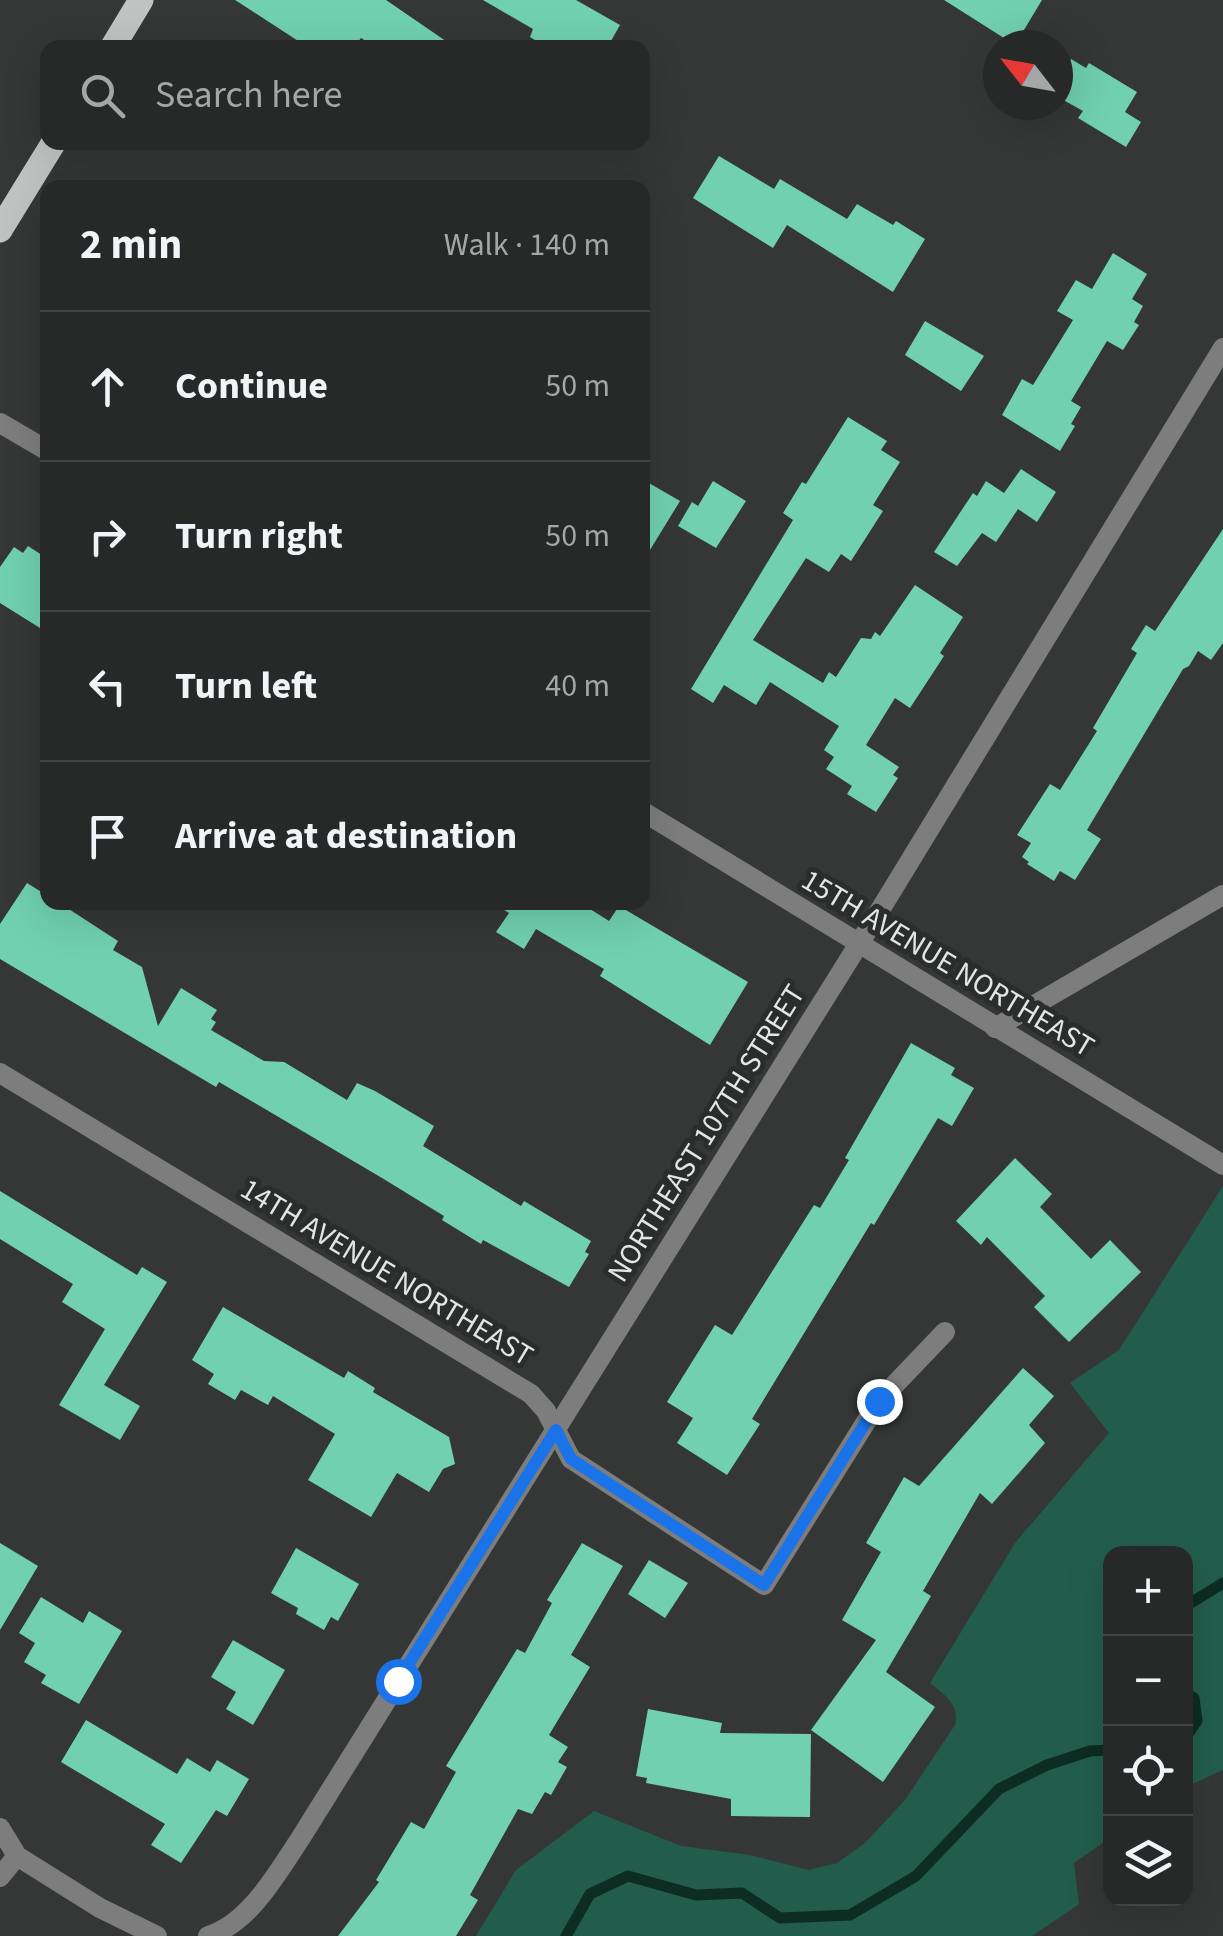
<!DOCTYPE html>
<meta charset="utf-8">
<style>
:root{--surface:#272928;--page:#2f3130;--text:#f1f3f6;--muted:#a4a6a8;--line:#434545}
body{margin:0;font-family:"Source Sans 3",sans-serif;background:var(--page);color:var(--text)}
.controls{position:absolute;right:30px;bottom:30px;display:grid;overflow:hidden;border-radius:20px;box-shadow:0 10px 40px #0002}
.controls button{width:90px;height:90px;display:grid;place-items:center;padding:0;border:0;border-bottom:2px solid var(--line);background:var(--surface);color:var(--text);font:50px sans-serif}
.compass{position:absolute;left:983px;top:30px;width:90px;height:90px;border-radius:50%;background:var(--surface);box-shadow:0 10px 40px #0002;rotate:301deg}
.stop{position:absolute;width:30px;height:30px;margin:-22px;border:8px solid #1a73e8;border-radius:50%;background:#fff}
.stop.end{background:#1a73e8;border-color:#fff;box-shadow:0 2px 10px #0008}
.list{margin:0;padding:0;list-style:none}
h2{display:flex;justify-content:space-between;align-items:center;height:130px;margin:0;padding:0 40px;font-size:42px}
h2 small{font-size:32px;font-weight:400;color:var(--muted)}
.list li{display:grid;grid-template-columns:65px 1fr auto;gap:30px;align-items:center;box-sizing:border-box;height:150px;padding:0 40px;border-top:2px solid var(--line)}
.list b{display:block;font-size:38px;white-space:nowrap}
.list em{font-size:32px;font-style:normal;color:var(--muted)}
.icon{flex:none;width:55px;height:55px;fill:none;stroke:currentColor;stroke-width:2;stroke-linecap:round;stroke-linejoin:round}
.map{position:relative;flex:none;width:1223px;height:1936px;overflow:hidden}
.search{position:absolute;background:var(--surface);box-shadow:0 10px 40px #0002;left:40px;top:40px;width:610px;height:110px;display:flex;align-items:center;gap:25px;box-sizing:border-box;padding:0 35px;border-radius:20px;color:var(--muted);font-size:38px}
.panel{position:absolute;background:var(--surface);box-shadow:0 10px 40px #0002;left:40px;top:180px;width:610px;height:730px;border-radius:20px}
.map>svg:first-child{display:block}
</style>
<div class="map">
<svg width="1223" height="1936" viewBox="0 0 1223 1936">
<rect width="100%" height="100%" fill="#343736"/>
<path fill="#225d4b" d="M 1223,1186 L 1223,1770 L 1186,1787 L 1186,1554 L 1110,1554 L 1110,1838 L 1074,1863 L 1079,1904 L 1032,1936 L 476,1936 L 516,1870 L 594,1811 L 681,1846 L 750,1855 L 809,1870 L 837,1863 L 865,1843 L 905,1800 L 955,1725 C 960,1705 945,1695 930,1683 L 1015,1543 L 1109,1433 L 1070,1383 L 1119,1350 Z"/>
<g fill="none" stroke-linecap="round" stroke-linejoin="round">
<g stroke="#0d2c22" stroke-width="11">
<path d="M 1186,1606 L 1223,1583"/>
<path d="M 1186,1693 L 1194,1698 L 1197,1721 L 1186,1737"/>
<path d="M 566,1936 L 590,1894 L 628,1876 L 696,1895 L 742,1893 L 780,1918 L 850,1915 L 916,1876 L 999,1789 L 1047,1765 L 1090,1751 L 1110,1750"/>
</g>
</g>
<g fill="#70d0b0">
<path d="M 235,0 L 386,0 L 456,48 L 377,48 L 361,38 L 353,48 L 309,48 Z"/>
<path d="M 483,0 L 576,0 L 620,25 L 607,48 L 548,48 L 530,37 L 533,29 Z"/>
<path d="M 944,0 L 1042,0 L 1015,45 Z"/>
<path d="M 1071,59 L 1086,68 L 1089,63 L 1137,92 L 1125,112 L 1141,122 L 1126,147 L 1078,118 L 1083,111 L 1058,97 L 1058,82 Z"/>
<path d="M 719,156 L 774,189 L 780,179 L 847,219 L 857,204 L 893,225 L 896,221 L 925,239 L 893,292 L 787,225 L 773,248 L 693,198 Z"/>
<path d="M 1113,253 L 1147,274 L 1132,299 L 1143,306 L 1134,322 L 1139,325 L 1123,350 L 1107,341 L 1071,401 L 1081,407 L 1071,424 L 1075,426 L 1060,451 L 1002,415 L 1022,379 L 1033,385 L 1073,320 L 1057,311 L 1076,280 L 1092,289 Z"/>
<path d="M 925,321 L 984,356 L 961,391 L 905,355 Z"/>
<path d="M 848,417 L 887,441 L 881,450 L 900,462 L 873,505 L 883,511 L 851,561 L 841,554 L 829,572 L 806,558 L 753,640 L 823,683 L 829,672 L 836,677 L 861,638 L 871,639 L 875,632 L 880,636 L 915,585 L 963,617 L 940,653 L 944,656 L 910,708 L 895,698 L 866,745 L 899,767 L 893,775 L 898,778 L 876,812 L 847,794 L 852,786 L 826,769 L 834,757 L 824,750 L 839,726 L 770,682 L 756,705 L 724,685 L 713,703 L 691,689 L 793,520 L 783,513 L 802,482 L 806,484 Z"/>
<path d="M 1021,469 L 1056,492 L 1037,522 L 1018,509 L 996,542 L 982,533 L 957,566 L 934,552 L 973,493 L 977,496 L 986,481 L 1004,493 Z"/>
<path d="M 642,479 L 680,501 L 642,563 Z"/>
<path d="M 713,481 L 746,501 L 716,548 L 678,526 L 692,502 L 698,506 Z"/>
<path d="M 1223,529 L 1223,643 L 1211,660 L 1198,651 L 1189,666 L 1183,669 L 1087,830 L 1101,839 L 1075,880 L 1060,871 L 1054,881 L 1027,864 L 1029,862 L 1022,857 L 1031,843 L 1017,835 L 1050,784 L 1060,790 L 1097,731 L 1093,728 L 1137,653 L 1131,649 L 1146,625 L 1155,631 Z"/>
<path d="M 28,546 L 48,559 L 48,633 L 0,603 L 0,567 L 14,547 L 23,553 Z"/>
<path d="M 27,883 L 48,896 L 48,902 L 58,902 L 118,941 L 113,950 L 142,967 L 158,1026 L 181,988 L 217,1010 L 211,1019 L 216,1022 L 211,1030 L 264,1061 L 284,1062 L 347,1100 L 357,1083 L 375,1091 L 434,1126 L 423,1146 L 521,1206 L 524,1201 L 591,1241 L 585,1252 L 589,1254 L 569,1287 L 483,1240 L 481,1244 L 442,1220 L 444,1216 L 382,1178 L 219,1082 L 216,1087 L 0,959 L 0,924 Z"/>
<path d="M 492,902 L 579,902 L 609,921 L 619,906 L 748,982 L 710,1045 L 600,976 L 604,969 L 536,929 L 524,949 L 496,932 L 509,913 Z"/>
<path d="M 911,1043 L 955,1068 L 951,1075 L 974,1088 L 952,1126 L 938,1118 L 874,1225 L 871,1223 L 752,1419 L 760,1424 L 727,1475 L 677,1443 L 693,1418 L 667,1402 L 715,1325 L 732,1335 L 814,1205 L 820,1208 L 849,1160 L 845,1158 Z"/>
<path d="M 1015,1158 L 1052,1194 L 1040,1207 L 1091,1259 L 1110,1240 L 1141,1272 L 1069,1342 L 1034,1307 L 1045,1296 L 987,1237 L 981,1245 L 956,1221 Z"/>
<path d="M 0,1191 L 137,1275 L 142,1267 L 167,1282 L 104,1385 L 140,1406 L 120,1440 L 59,1405 L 105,1329 L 62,1302 L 73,1284 L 0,1239 Z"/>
<path d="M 223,1307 L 344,1378 L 348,1371 L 375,1388 L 373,1392 L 449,1437 L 455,1464 L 443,1469 L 429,1492 L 397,1473 L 371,1517 L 308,1480 L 335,1434 L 273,1396 L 268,1405 L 241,1390 L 235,1400 L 208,1384 L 214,1374 L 192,1360 Z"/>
<path d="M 1023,1368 L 1054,1396 L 1029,1425 L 1045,1443 L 992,1504 L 980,1493 L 923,1591 L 931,1596 L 886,1672 L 935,1707 L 883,1782 L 811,1730 L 876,1640 L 842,1620 L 881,1552 L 866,1543 L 904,1477 L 919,1486 Z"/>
<path d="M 0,1543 L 38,1566 L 0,1630 Z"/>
<path d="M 582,1543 L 623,1566 L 571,1655 L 590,1667 L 549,1735 L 568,1747 L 558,1762 L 567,1767 L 551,1795 L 545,1792 L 532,1814 L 518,1809 L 470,1895 L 478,1900 L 456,1936 L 338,1936 L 379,1882 L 376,1880 L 411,1822 L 424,1829 L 456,1772 L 446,1766 L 517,1649 L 525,1653 L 552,1603 L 547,1600 Z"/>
<path d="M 296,1548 L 359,1584 L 338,1621 L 331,1617 L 324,1630 L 296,1614 L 298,1608 L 271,1593 Z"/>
<path d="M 649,1560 L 688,1583 L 665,1618 L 628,1594 Z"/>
<path d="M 41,1597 L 83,1623 L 89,1611 L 122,1631 L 79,1704 L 41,1683 L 46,1675 L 24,1662 L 35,1643 L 19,1633 Z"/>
<path d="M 233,1640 L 285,1670 L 253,1725 L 226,1709 L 236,1692 L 211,1677 Z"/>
<path d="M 648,1709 L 722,1723 L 720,1733 L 811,1734 L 810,1817 L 731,1816 L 731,1799 L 646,1783 L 647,1778 L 636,1776 Z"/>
<path d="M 86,1720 L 177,1774 L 187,1758 L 210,1772 L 217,1760 L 249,1779 L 227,1816 L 216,1810 L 181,1863 L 151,1845 L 165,1824 L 61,1762 Z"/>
</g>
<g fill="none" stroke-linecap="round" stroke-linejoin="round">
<g stroke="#7c7d7c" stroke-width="20">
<path d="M 995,1028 L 1223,895"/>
<path d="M 0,1073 L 531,1394 L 546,1411 L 571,1459 L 764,1585 L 879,1401 L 945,1332"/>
<path d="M 0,1828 L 17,1856 L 100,1908 L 157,1936"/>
<path d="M 0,1877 L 17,1856"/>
<path d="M 208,1936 C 249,1924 278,1872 300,1839 L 880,910 L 1223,348"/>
</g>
<g stroke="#7c7d7c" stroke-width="20">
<path d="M 0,423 L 48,451"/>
<path d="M 642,811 L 1223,1165"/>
</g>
<g stroke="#c0c3c2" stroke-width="25">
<path d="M 112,48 L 141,0"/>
<path d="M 0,230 L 54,142"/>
</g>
</g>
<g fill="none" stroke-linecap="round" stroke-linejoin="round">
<path stroke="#1a73e8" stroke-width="12" d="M 398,1681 L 556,1430 L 571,1459 L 764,1585 L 879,1401"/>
</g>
<g text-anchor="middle" stroke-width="10" stroke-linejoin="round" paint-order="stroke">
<g font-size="30" fill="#e4e6e5" stroke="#2a2d2c">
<text transform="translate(948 963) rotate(31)" y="10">15TH AVENUE NORTHEAST</text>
<text transform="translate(706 1133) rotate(-58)" y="10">NORTHEAST 107TH STREET</text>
<text transform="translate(387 1272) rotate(31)" y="10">14TH AVENUE NORTHEAST</text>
</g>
</g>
</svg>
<div class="controls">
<button>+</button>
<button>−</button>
<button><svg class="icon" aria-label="locate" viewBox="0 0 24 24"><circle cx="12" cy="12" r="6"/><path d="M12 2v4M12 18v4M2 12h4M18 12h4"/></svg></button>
<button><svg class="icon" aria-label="layers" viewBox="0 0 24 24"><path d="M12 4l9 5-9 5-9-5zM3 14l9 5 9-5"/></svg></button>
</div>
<svg class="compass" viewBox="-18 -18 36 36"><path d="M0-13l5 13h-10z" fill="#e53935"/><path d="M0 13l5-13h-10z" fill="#a4a6a8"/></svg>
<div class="stop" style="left:398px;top:1681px"></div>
<div class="stop end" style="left:879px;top:1401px"></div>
<div class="search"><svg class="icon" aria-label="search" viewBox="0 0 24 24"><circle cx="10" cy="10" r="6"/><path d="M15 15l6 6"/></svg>Search here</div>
<section class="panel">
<h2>2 min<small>Walk · 140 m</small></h2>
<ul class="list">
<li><svg class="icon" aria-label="ahead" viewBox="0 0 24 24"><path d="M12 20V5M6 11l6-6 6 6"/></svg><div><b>Continue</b></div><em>50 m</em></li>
<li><svg class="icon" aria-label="right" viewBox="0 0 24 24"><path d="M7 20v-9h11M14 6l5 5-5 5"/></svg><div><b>Turn right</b></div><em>50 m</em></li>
<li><svg class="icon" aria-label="left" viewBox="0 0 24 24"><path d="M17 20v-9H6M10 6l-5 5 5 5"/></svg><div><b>Turn left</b></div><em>40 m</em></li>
<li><svg class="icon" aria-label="arrive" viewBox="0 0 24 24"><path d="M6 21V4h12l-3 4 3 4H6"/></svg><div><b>Arrive at destination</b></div></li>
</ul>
</section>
</div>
